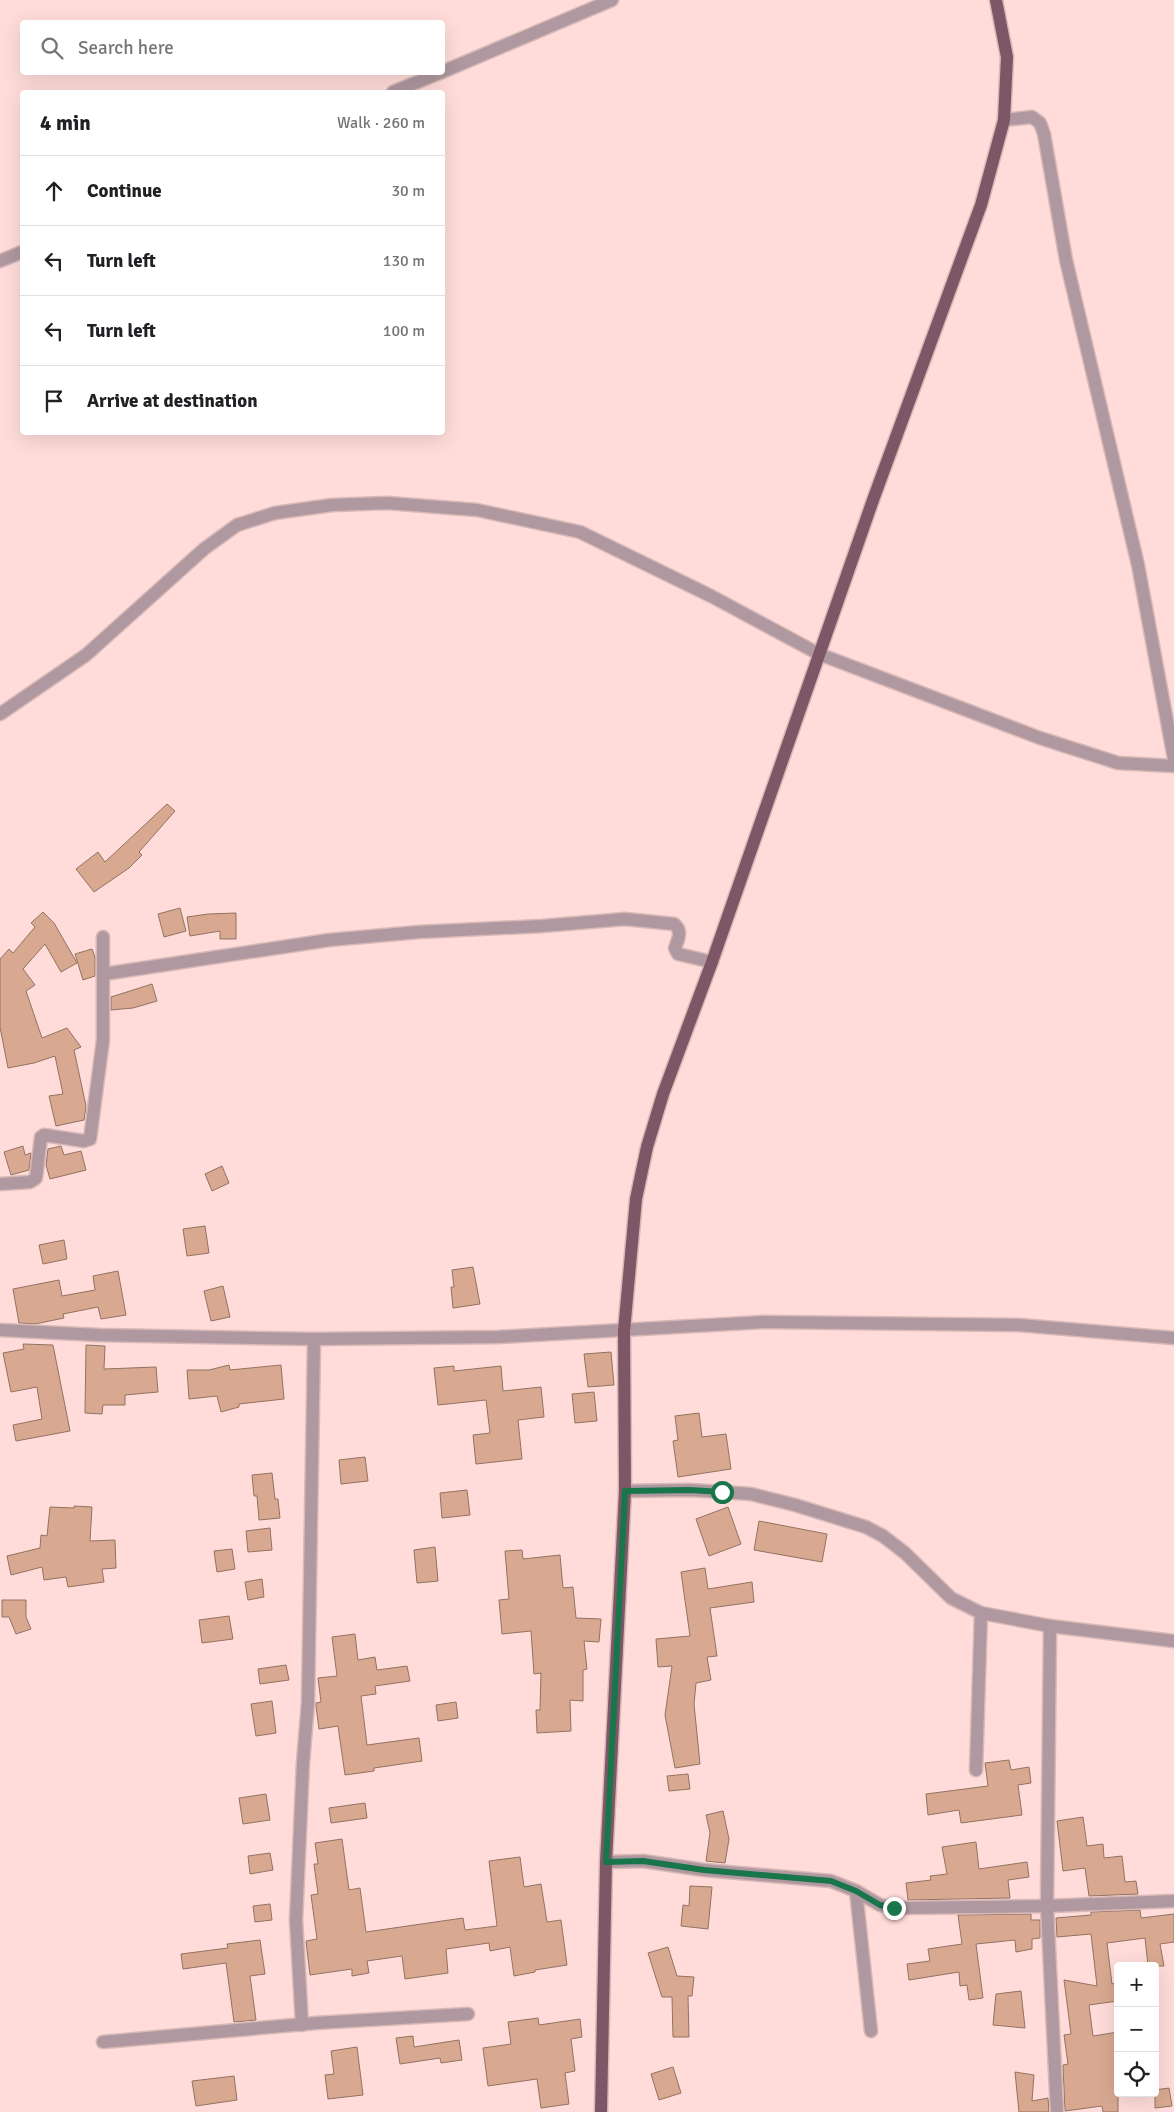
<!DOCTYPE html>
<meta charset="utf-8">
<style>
:root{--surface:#fff;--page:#f6f6f6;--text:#202124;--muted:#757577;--line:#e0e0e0}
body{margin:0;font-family:Signika,sans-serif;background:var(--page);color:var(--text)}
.controls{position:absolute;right:15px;bottom:15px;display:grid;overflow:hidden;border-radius:5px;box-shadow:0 5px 20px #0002}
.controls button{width:45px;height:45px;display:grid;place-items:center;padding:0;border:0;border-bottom:1px solid var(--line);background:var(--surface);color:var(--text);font:25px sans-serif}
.stop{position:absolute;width:15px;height:15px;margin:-11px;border:4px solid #19754a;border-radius:50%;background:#fff}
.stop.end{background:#19754a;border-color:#fff;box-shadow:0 1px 5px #0008}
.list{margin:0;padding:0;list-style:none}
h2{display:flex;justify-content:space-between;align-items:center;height:65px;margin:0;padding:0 20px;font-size:21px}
h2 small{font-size:16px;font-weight:400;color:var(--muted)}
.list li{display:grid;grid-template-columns:32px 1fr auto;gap:15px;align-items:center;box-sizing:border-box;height:70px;padding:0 20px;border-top:1px solid var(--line)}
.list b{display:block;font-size:19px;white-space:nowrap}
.list em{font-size:16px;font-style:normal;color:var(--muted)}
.icon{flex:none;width:28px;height:28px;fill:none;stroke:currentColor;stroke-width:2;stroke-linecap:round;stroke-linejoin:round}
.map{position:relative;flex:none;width:1174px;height:2112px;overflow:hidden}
.search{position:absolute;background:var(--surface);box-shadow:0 5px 20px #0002;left:20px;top:20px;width:425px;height:55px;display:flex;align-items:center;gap:12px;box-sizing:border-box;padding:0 18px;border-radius:5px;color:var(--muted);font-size:19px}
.panel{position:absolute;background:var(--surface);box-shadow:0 5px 20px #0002;left:20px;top:90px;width:425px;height:345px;border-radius:5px}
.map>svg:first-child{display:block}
</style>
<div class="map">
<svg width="1174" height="2112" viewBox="0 0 1174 2112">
<rect width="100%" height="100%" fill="#ffdcda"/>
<g fill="#d8a990" stroke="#937261">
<path d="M 167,804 L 175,811 L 139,852 L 142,855 L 129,868 L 94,892 L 76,869 L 98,852 L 105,862 Z"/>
<path d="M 180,908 L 186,931 L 164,937 L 158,914 Z"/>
<path d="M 43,912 L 54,923 L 77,963 L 61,972 L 45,944 L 23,969 L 35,985 L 26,991 L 42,1038 L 67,1028 L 81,1047 L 74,1050 L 86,1106 L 84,1120 L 56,1126 L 49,1096 L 63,1094 L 55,1056 L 34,1063 L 8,1068 L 0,1027 L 0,959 L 9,949 L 13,953 L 35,927 L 31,923 Z"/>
<path d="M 236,913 L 236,939 L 220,939 L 220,931 L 190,936 L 187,917 L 208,914 Z"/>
<path d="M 92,949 L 95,957 L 95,976 L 83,980 L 75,954 Z"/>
<path d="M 152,984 L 157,1001 L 133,1008 L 111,1010 L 111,997 Z"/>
<path d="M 23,1146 L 25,1155 L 31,1153 L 29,1170 L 11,1175 L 4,1152 Z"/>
<path d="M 61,1146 L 64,1155 L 81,1151 L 86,1170 L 50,1179 L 46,1165 L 48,1149 Z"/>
<path d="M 222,1166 L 229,1183 L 212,1191 L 205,1174 Z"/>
<path d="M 205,1226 L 209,1253 L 187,1256 L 183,1229 Z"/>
<path d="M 64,1240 L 67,1259 L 43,1264 L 39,1245 Z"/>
<path d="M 473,1267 L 480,1304 L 453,1308 L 451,1287 L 454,1287 L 452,1270 Z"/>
<path d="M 118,1271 L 126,1315 L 101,1319 L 98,1307 L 63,1314 L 64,1318 L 35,1324 L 19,1323 L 13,1289 L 59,1280 L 62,1296 L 95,1290 L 93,1276 Z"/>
<path d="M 223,1286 L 230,1317 L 211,1321 L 204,1291 Z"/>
<path d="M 23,1344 L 53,1345 L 70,1431 L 16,1441 L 13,1425 L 42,1419 L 37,1387 L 11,1392 L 3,1353 L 24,1349 Z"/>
<path d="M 86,1345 L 105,1346 L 104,1369 L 156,1367 L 158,1392 L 125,1395 L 125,1405 L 103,1405 L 102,1414 L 85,1413 Z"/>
<path d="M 611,1352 L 614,1385 L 588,1387 L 584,1354 Z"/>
<path d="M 229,1365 L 230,1370 L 281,1365 L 284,1399 L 239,1404 L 239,1407 L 221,1412 L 217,1396 L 189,1399 L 187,1370 L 209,1370 Z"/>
<path d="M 454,1366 L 454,1371 L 501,1366 L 503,1391 L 541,1387 L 544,1417 L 518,1420 L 522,1459 L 476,1464 L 473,1435 L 490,1433 L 486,1400 L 438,1405 L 434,1368 Z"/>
<path d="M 594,1392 L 597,1421 L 575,1423 L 572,1394 Z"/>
<path d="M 699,1413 L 702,1437 L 726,1434 L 731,1469 L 678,1477 L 673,1441 L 678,1440 L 675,1416 Z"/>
<path d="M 365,1457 L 368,1481 L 341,1484 L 339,1460 Z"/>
<path d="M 272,1473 L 275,1499 L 278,1499 L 280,1518 L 259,1520 L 257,1496 L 254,1496 L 252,1475 Z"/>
<path d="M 467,1490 L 470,1515 L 442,1518 L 440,1493 Z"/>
<path d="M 74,1506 L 92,1507 L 90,1541 L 115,1540 L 116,1568 L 102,1569 L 104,1582 L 68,1587 L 66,1577 L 44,1580 L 42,1567 L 11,1575 L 7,1556 L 40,1548 L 41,1535 L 47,1536 L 50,1507 L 74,1508 Z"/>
<path d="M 728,1507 L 741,1544 L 709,1556 L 696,1519 Z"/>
<path d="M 759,1521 L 827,1534 L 822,1562 L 754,1550 Z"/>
<path d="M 270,1528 L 272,1550 L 248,1552 L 246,1531 Z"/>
<path d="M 435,1547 L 438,1581 L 417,1583 L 414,1550 Z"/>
<path d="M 232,1549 L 235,1569 L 217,1572 L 214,1551 Z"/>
<path d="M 522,1550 L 523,1559 L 560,1555 L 563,1588 L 573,1587 L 576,1618 L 601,1619 L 599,1642 L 584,1641 L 587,1669 L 583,1670 L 583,1701 L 570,1700 L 571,1731 L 537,1733 L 536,1710 L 540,1710 L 541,1673 L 534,1674 L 531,1631 L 502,1634 L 499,1600 L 509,1599 L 505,1551 Z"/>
<path d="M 705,1568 L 708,1589 L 752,1582 L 754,1602 L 710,1608 L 717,1656 L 707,1657 L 711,1680 L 696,1683 L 694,1704 L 700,1764 L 675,1768 L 665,1715 L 672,1666 L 658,1667 L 656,1639 L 690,1636 L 681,1572 Z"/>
<path d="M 262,1579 L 264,1597 L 248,1600 L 245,1582 Z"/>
<path d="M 2,1600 L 26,1600 L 26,1617 L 31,1629 L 16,1634 L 9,1617 L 2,1617 Z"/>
<path d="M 229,1616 L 233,1639 L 202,1643 L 199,1620 Z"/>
<path d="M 355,1634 L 358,1660 L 375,1657 L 377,1670 L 407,1666 L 410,1681 L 375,1686 L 376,1694 L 361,1696 L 367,1745 L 419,1738 L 422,1761 L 374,1768 L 374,1771 L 345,1775 L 338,1726 L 319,1729 L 316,1706 L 316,1703 L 321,1702 L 318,1678 L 337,1676 L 332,1637 Z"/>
<path d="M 286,1665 L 289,1680 L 260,1684 L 258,1669 Z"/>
<path d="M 272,1701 L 276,1733 L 256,1736 L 251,1704 Z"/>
<path d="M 456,1702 L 458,1718 L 438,1721 L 436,1705 Z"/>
<path d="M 1009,1760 L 1011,1770 L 1029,1767 L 1031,1783 L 1018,1785 L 1022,1815 L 961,1823 L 959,1810 L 928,1815 L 926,1794 L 988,1786 L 985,1763 Z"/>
<path d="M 688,1774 L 690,1789 L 669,1791 L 667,1776 Z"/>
<path d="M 266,1794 L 270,1820 L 243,1824 L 239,1798 Z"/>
<path d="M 365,1803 L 367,1818 L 331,1823 L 329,1808 Z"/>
<path d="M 723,1811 L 729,1839 L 725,1863 L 706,1861 L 710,1833 L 706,1815 Z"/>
<path d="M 1083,1817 L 1087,1846 L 1103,1844 L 1104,1858 L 1122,1856 L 1125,1882 L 1136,1881 L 1138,1894 L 1089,1896 L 1085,1868 L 1063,1871 L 1057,1821 Z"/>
<path d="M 342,1839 L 349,1890 L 360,1888 L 366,1932 L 463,1918 L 465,1930 L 497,1926 L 489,1861 L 520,1857 L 524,1887 L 541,1884 L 547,1922 L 561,1920 L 567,1965 L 535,1970 L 535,1972 L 514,1976 L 510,1947 L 490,1951 L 489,1943 L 446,1949 L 448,1973 L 405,1979 L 402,1956 L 367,1961 L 369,1973 L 352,1976 L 352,1969 L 310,1975 L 306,1941 L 317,1939 L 311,1895 L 318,1894 L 314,1864 L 318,1864 L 315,1843 Z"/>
<path d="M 976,1842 L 979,1869 L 1027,1862 L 1029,1877 L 1008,1880 L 1010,1898 L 908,1900 L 906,1883 L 931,1880 L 930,1876 L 947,1874 L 942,1847 Z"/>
<path d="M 270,1853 L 273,1870 L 250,1874 L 248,1856 Z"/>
<path d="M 690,1886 L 712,1887 L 708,1929 L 681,1926 L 683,1905 L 689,1906 Z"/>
<path d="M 270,1904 L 272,1920 L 255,1922 L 253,1906 Z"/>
<path d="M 1140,1910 L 1141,1918 L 1174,1914 L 1174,1942 L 1160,1944 L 1164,1966 L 1148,1966 L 1145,1938 L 1107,1943 L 1112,1984 L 1116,1983 L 1118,2001 L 1089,2005 L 1093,2036 L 1118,2032 L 1118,2112 L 1103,2112 L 1102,2106 L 1065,2111 L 1063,2065 L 1068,2064 L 1064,2035 L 1071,2034 L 1064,1980 L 1097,1986 L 1091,1934 L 1057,1937 L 1056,1918 L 1091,1915 L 1091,1912 Z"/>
<path d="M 1031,1914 L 1031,1920 L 1040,1920 L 1040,1938 L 1032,1939 L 1032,1949 L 1016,1952 L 1015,1940 L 976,1944 L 983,1998 L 969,2000 L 967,1985 L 960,1986 L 959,1972 L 909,1980 L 907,1964 L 930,1961 L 928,1949 L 962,1944 L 958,1915 Z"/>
<path d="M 260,1940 L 265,1974 L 250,1976 L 256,2020 L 234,2022 L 226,1963 L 183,1969 L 181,1954 L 228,1948 L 227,1944 Z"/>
<path d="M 668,1947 L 677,1976 L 694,1977 L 692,1996 L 688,1996 L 689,2037 L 673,2037 L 672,1997 L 662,1997 L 648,1953 Z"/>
<path d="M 1021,1991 L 1025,2028 L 993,2025 L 996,1994 Z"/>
<path d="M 538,2018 L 539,2025 L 580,2019 L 582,2037 L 571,2039 L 575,2071 L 565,2073 L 569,2104 L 541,2108 L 537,2079 L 488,2086 L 483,2048 L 511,2044 L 508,2022 Z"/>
<path d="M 413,2036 L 414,2047 L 459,2040 L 462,2060 L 441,2063 L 440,2058 L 400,2064 L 396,2038 Z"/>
<path d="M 357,2047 L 363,2095 L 328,2099 L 325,2075 L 334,2074 L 331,2051 Z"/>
<path d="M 673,2067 L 681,2093 L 659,2100 L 651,2074 Z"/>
<path d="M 1015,2072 L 1034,2075 L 1032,2101 L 1048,2098 L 1049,2112 L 1019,2112 Z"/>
<path d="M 234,2076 L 237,2100 L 196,2106 L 192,2081 Z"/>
<path d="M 1169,2088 L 1172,2106 L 1155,2108 L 1155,2090 Z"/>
</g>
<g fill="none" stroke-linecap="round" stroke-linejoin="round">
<defs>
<g id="minor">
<path d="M 442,72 L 612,0"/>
<path d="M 393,92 L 442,72"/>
<path d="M 1004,120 L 1032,117 L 1040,123 L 1044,134 L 1066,260 L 1138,565 L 1174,759"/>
<path d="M 0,261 L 22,252"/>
<path d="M 0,714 L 86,655 L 204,549 L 237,525 L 275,513 L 332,505 L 387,503 L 477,510 L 580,532 L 711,596 L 819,654 L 1040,738 L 1118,763 L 1174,766"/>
<path d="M 104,974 L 329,940 L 419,932 L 542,926 L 625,919 L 674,924 C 683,931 678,939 675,948 L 678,954 L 712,962"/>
<path d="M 0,1184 L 30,1182 L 36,1178 L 41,1137 L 44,1135 L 84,1141 L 90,1139 L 103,1040 L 103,937"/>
<path d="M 0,1330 L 99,1335 L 314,1339 L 498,1337 L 764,1322 L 1019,1325 L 1174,1338"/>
<path d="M 625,1491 L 690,1490 L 722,1492 L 751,1494 L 795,1505 L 866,1527 L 883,1536 L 905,1553 L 951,1598 L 981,1613 L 1050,1626 L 1174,1641"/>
<path d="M 1050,1626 L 1047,1906 L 1057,2112"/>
<path d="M 976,1770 L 981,1613"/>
<path d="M 606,1862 L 643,1861 L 704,1870 L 831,1881 L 856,1891 L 880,1905 L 894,1908 L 1047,1906 L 1174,1901"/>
<path d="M 856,1891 L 871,2031"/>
<path d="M 302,2025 L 296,1920 L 303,1763 L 308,1702 L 314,1339"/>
<path d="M 103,2042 L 316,2023 L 468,2014"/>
</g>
<path id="primary" d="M 601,2112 L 606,1862 L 625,1491 L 624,1331 L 636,1199 L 647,1147 L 663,1094 L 712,962 L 873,500 L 981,205 L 1004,120 L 1007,57 L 996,0"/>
</defs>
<use href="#minor" stroke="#d8b9b7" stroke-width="15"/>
<use href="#primary" stroke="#d8b9b7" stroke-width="15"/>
<use href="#minor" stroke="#af98a0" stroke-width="12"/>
<use href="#primary" stroke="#7e5766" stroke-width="12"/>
</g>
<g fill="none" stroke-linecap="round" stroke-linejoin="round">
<path stroke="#19754a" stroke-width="6" d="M 722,1492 L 690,1490 L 625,1491 L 606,1862 L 643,1861 L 704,1870 L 831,1881 L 856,1891 L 880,1905 L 894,1908"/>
</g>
</svg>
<div class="controls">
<button>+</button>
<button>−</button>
<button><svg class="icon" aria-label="locate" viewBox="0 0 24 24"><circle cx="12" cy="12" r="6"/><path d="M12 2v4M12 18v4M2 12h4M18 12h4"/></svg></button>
</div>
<div class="stop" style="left:722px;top:1492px"></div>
<div class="stop end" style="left:894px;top:1908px"></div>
<div class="search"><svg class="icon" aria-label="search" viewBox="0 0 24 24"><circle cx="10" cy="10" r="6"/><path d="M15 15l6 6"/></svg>Search here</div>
<section class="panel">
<h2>4 min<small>Walk · 260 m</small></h2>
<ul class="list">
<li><svg class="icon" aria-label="ahead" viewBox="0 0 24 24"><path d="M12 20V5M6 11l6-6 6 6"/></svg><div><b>Continue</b></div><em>30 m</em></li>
<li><svg class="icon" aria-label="left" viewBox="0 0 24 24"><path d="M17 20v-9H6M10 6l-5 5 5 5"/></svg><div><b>Turn left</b></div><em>130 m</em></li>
<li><svg class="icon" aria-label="left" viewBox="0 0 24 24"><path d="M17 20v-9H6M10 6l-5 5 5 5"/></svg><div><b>Turn left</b></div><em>100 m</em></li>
<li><svg class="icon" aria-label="arrive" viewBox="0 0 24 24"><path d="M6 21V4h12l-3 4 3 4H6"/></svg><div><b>Arrive at destination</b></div></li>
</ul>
</section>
</div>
